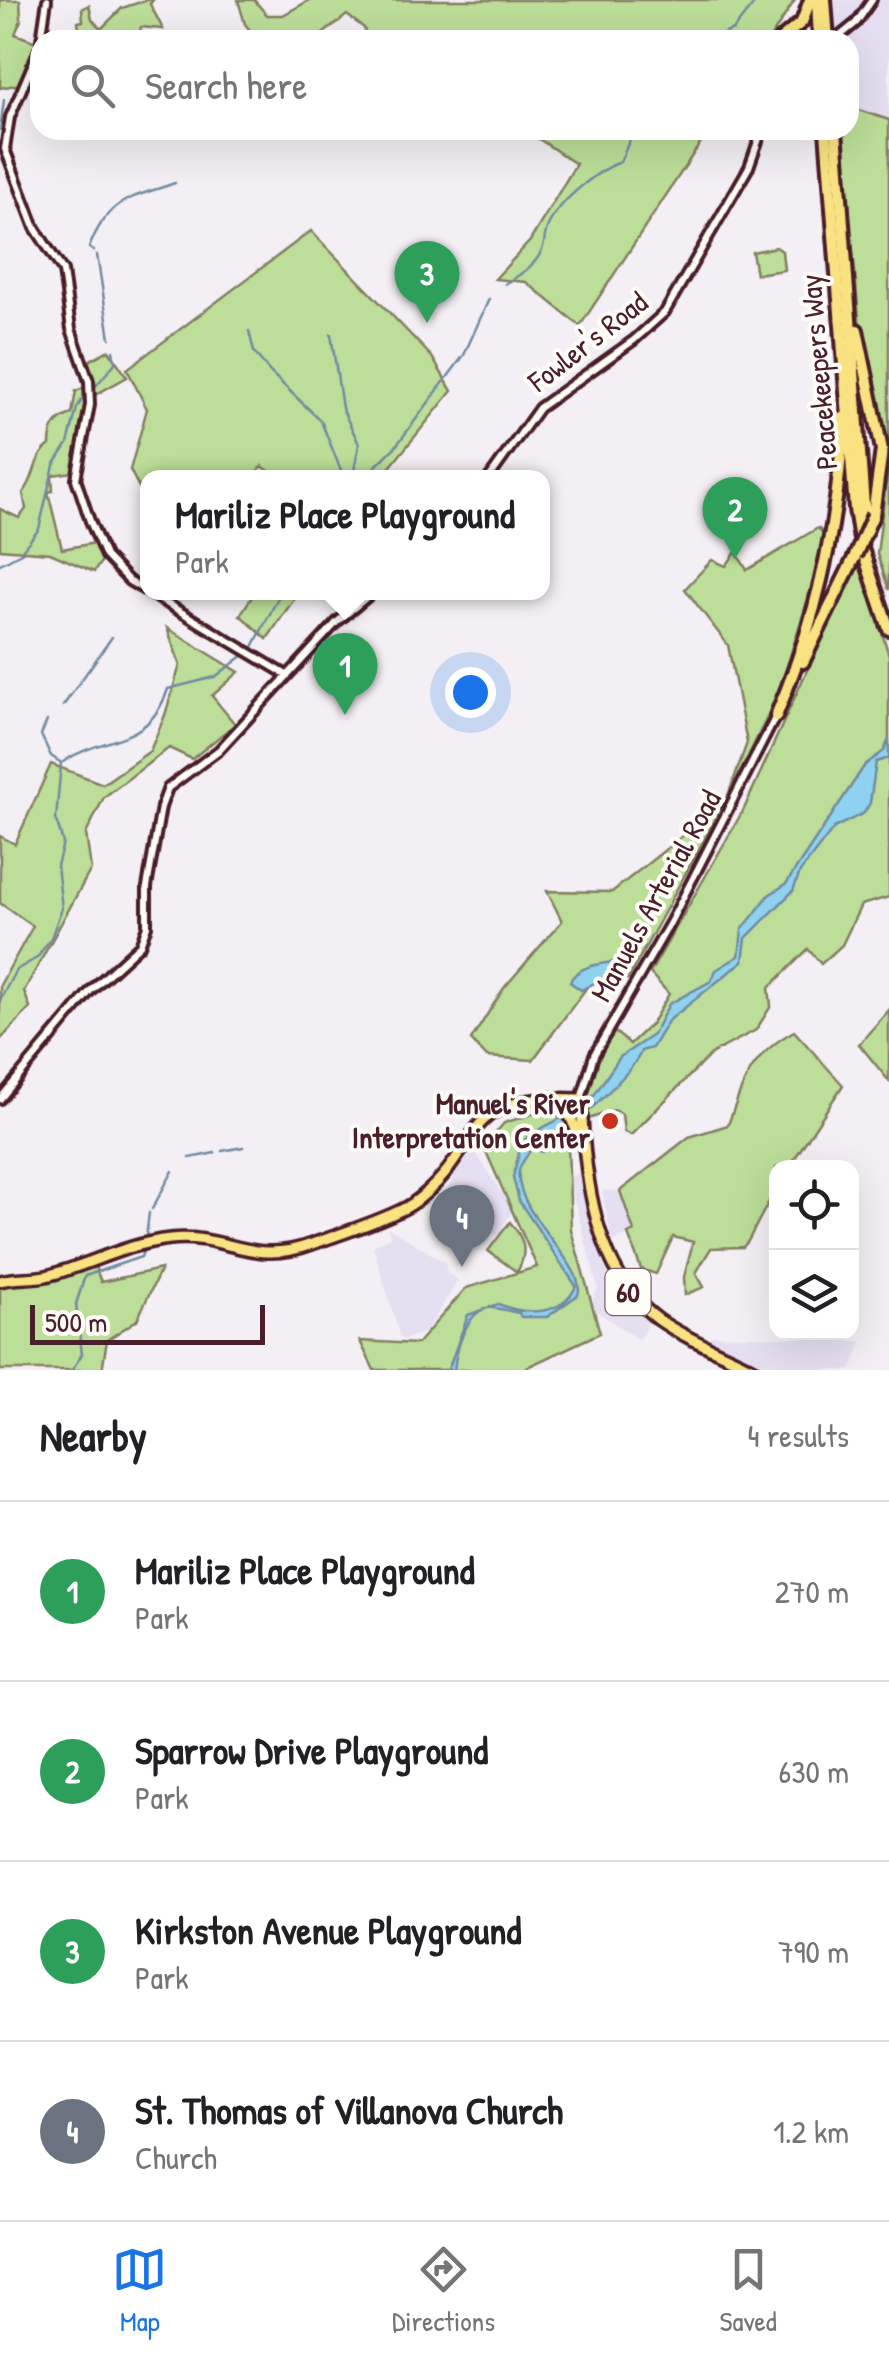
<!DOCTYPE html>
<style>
:root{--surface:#fff;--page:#f2f2f2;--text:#202124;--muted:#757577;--line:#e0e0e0;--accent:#1a73e8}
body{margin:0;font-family:"Patrick Hand",sans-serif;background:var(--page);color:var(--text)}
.controls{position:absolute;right:30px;bottom:30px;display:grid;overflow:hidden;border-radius:20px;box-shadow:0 10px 40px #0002}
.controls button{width:90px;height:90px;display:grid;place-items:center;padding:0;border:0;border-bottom:2px solid var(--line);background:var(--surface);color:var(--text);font:50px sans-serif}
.scale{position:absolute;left:30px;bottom:25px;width:235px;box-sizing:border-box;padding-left:10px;border:5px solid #4a1f2b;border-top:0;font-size:28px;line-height:35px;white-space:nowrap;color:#4a1f2b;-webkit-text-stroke:8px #fdfcf7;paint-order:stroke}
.you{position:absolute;left:470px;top:692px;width:35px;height:35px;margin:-25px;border:8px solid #fff;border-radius:50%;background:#1a73e8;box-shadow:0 0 0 15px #1a73e833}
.badge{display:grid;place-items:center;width:65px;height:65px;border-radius:50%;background:var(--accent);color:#fff;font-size:32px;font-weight:700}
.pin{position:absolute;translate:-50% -82px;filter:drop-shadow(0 2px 5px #0008)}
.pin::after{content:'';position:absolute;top:52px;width:35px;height:30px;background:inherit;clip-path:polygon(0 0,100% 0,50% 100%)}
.popup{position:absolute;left:140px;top:470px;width:410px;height:130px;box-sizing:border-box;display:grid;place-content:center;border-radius:20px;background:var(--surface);filter:drop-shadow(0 2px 8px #0005);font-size:32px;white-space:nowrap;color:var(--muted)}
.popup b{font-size:38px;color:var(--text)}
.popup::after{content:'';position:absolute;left:50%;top:100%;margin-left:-20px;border:20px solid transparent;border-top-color:var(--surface)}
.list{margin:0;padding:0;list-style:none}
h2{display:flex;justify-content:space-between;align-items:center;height:130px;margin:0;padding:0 40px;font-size:42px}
h2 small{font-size:32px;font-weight:400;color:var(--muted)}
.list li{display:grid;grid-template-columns:65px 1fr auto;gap:30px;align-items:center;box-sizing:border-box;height:180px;padding:0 40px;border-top:2px solid var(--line)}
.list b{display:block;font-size:38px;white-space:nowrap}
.list p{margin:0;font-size:32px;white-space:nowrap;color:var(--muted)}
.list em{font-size:32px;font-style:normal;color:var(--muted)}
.icon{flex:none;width:55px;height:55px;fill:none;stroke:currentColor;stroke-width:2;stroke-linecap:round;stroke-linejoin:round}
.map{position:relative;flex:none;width:889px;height:1370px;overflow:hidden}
.search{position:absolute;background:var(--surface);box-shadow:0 10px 40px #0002;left:30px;right:30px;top:30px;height:110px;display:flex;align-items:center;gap:25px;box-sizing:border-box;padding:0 35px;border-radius:30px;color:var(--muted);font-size:38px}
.sheet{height:850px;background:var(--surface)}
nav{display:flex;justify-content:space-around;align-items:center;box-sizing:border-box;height:140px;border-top:2px solid var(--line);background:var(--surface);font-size:28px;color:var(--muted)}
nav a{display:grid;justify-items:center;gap:5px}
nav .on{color:var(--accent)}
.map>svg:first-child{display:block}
</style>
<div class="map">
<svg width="889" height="1370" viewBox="0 0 889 1370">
<rect width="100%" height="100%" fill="#f3eff4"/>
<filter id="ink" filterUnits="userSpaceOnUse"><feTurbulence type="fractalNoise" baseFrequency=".01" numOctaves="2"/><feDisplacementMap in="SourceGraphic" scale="20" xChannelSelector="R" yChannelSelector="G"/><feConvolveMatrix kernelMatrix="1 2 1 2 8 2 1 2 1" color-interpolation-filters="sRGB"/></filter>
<g filter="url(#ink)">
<g fill="#e6dff1">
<path d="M 830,0 L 889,0 L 889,120 L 849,107 L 849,40 L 833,40 Z"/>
<path d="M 470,1144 L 513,1210 L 497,1237 L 441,1200 L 454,1177 L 450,1172 Z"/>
<path d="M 583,1170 L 616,1281 L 650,1319 L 639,1340 L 590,1307 L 598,1287 L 568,1179 Z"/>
<path d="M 602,1190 L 620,1191 L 634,1233 L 612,1242 Z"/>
<path d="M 387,1227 L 445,1262 L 447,1273 L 458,1280 L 426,1332 L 401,1340 L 373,1246 L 390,1237 Z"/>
<path d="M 713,1335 L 830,1339 L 862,1342 L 851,1370 L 766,1370 L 707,1339 Z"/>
</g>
<g fill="#bcde98" stroke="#837e62" stroke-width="2.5">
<path d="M 0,0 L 20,0 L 21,20 L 15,34 L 39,43 L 21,84 L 0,88 Z"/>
<path d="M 146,0 L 153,0 L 150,4 L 163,29 L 141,27 L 137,40 L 69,40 L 80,35 L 78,22 L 83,21 L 82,9 L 89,5 L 92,19 L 101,29 L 122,8 Z"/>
<path d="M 238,0 L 254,0 L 267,15 L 283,15 L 310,0 L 795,0 L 769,40 L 422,40 L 404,30 L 393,40 L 367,40 L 364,28 L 347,15 L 315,40 L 258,40 L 245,24 Z"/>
<path d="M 849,107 L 889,120 L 889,590 L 877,554 L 889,459 L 861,340 L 842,130 L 849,130 Z"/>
<path d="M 488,130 L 709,130 L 580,326 L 526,282 L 495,279 L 530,241 L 576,164 L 527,131 L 513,136 Z"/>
<path d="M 311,231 L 432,357 L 452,391 L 382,477 L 278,477 L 262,466 L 253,477 L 148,478 L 147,503 L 130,470 L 147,409 L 127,369 Z"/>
<path d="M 776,247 L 782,251 L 784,270 L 756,274 L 752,252 Z"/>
<path d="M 109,350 L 127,377 L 93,396 L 85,363 Z"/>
<path d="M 88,386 L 74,472 L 52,475 L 53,491 L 48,492 L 62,549 L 95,543 L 103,559 L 94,572 L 50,553 L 0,549 L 0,509 L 19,518 L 26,509 L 23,493 C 37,477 32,458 50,445 C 50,428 56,419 72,414 L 76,391 Z"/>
<path d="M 818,528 L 827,537 L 778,695 L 726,801 L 747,743 L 728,645 L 685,589 L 712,560 L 726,566 L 736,552 L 747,570 Z"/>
<path d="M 858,558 L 889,655 L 889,897 L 861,905 L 842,945 L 821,964 L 808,949 L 769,988 L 771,1006 L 756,1030 L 711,1054 L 631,1135 L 624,1132 L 622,1114 L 614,1110 L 586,1120 C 585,1088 596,1058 615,1032 L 630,1044 L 652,1023 L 669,994 L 650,973 L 744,809 Z"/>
<path d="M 255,592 L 298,593 L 267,639 L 240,615 Z"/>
<path d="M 167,628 L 239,672 L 212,696 L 235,724 L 192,759 L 169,748 L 104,797 L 86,834 L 91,869 L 24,991 L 30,1008 L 0,1040 L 0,985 L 33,926 L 0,903 L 0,836 L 15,844 L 51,764 L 103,784 L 150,751 L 165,715 L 180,665 Z"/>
<path d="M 724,803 L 628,979 L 590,983 L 533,1060 L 487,1057 L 471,1040 L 504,988 L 562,921 L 547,891 L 612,892 Z"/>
<path d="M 889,1010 L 889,1081 L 859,1044 Z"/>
<path d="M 794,1031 L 843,1085 L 789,1167 L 776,1168 L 776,1188 L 748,1241 L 743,1247 L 711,1248 L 696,1273 L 704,1287 L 685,1295 L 684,1277 L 693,1242 L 673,1237 L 656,1274 L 641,1269 L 628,1234 L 634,1231 L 620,1191 L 689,1137 L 728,1125 C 744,1080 751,1055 794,1031 Z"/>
<path d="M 554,1107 L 567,1117 L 571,1230 L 600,1333 L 521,1370 L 374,1370 L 360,1341 L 417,1344 L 466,1288 L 537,1267 L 484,1147 L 504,1123 Z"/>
<path d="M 510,1222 C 525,1239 528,1253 517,1272 L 488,1251 Z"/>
<path d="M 92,1259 L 101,1282 L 161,1269 L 137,1320 L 107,1340 L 102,1370 L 0,1370 L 0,1281 L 44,1276 Z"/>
</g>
<g fill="#8ed2f0" stroke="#738aa1" stroke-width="2.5">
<path d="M 889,739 L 889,758 L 876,762 L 870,803 L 864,813 L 834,828 L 800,872 L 793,891 L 746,938 L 743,961 L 668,1021 L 652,1048 L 641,1051 C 637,1070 562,1136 543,1152 L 531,1149 C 528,1155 520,1164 519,1170 C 513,1215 588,1264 578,1295 L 547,1317 L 521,1317 L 519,1313 C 509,1312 495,1306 487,1308 C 465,1313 456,1352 454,1370 L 448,1370 L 468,1315 L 498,1304 C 523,1315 563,1317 576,1286 L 519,1201 L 513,1177 L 521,1145 L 529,1135 L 588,1104 L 620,1057 L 653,1035 L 669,1004 L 711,981 L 716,970 L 739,956 L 742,930 L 769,895 L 786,884 L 865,765 L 884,751 Z"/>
<path d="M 617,962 L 630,969 L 624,979 L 606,977 L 581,990 L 570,982 C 576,966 600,963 617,962 Z"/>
</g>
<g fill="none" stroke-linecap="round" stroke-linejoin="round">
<g stroke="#738aa1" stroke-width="2.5">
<path d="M 709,40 L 733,30 L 757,0"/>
<path d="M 0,130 L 4,100"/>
<path d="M 0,145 L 7,169"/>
<path d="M 94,251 L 89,248 C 108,198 129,199 175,183"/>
<path d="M 97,255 L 110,338"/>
<path d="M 505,284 C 518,276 534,267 541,252 C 545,245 544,236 547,228 C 558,201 597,171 620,162 L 634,130"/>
<path d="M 64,316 L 66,330"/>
<path d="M 249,331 L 254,352 L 270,372 L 321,421 L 344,478"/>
<path d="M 331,334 L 342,408 L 359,444 L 354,471 L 358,478"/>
<path d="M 68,337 L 75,356"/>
<path d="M 95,387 L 115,363 L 113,350"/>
<path d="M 364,478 L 396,446 L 464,355 L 489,299"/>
<path d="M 23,549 L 39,529 L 54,465 L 68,444 L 77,408 L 86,393 L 78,365"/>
<path d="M 0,564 L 23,552"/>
<path d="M 253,647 L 281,592"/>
<path d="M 63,706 L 112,637"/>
<path d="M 47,721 L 41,735 L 51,756 L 60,762"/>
<path d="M 63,762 C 106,733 148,748 168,689 L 215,677 L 244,655"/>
<path d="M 0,1000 L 16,970 L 37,958 L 51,938 L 62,908 L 57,866 L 63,843 L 56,819 L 61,763"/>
<path d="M 222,1151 L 243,1147"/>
<path d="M 190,1158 L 215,1153"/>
<path d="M 152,1209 L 173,1171"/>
<path d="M 146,1237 L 149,1213"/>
<path d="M 72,1370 L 82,1354 L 76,1304 L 85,1276 L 141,1257 L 145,1246"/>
</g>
<defs>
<g id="secondary">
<path d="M 41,40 L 47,0"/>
<path d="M 835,40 L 856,23 L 872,0"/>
<path d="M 40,47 L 10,117 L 5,149 L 35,228 L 63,271 L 71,329 L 89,381 L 90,405 L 76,479 L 90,521 L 105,556 L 129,581 L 285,674"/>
<path d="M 489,478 L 539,408 L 634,340 L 665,312 L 749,167 L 762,130"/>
<path d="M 0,1099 L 91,990 L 140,945 L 147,926 L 147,887 L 161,807 L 168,788 L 219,750 L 337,622 L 373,592"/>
<path d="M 581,1099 L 594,1055 L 671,921 L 776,716"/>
</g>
<g id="primary">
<path d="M 547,1102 L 568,1112 L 579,1136"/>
<path d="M 0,1281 C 15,1277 31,1279 46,1276 C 89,1265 125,1244 170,1239 C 227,1233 251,1267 312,1244 C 337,1235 393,1217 412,1204 C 490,1148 450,1092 581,1099 C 584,1174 594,1273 659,1320 C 689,1341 724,1353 756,1370"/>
</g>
<g id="highway">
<path d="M 817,0 L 819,40"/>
<path d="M 825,0 L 828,40"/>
<path d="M 780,40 L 802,22 L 810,0"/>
<path d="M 826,130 L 855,509 L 861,546 L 889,629"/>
<path d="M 836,130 L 866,533"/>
<path d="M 857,330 L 882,450 L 873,515"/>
<path d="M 803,662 L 855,556"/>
<path d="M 776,716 C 817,620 839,522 843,418"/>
</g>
</defs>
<use href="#secondary" stroke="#4a1f2b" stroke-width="14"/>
<use href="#primary" stroke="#4a1f2b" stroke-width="16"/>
<use href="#highway" stroke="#4a1f2b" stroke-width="18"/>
<use href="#secondary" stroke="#fdfcf7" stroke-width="6"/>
<use href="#primary" stroke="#f8e281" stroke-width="9"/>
<use href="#highway" stroke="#f8e281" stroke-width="10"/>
<defs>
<path id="highway-bridge" d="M 855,556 L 873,515"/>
</defs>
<use href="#highway-bridge" stroke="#4a1f2b" stroke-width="18" stroke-linecap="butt"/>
<use href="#highway-bridge" stroke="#f8e281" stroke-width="10"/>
</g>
</g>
<circle fill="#c8321e" stroke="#fdfcf7" stroke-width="4" cx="610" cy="1121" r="10"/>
<g text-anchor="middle" stroke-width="8" stroke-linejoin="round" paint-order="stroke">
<rect fill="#fdfcf7" stroke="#806168" stroke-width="2.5" x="605.5" y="1269" width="45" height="46" rx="8"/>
<g font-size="28" font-weight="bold" fill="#4a1f2b">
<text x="628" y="1302">60</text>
</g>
<g font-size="30" fill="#4a1f2b" stroke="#fdfcf7">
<text transform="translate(588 342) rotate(-38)" y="10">Fowler's Road</text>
<text transform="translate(819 372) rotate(-95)" y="10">Peacekeepers Way</text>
<text transform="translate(656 896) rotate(-61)" y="10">Manuels Arterial Road</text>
</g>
<g font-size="30" font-weight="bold" fill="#4a1f2b" stroke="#fdfcf7" text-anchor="end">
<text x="590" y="1114">Manuel's River<tspan x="590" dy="34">Interpretation Center</tspan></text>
</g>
</g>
</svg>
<div class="controls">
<button><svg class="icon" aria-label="locate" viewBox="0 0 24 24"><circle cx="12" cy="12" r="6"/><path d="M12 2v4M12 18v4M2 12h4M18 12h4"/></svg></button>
<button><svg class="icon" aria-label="layers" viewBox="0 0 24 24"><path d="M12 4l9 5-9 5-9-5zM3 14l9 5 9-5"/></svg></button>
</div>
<div class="scale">500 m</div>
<div class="you"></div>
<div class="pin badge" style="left:345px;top:715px;background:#2e9e5b">1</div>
<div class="popup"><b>Mariliz Place Playground</b>Park</div>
<div class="pin badge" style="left:735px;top:559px;background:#2e9e5b">2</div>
<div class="pin badge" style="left:427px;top:323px;background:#2e9e5b">3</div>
<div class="pin badge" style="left:462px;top:1267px;background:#6b7280">4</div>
<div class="search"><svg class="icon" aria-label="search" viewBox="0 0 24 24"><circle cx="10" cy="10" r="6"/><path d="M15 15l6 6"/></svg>Search here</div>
</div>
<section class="sheet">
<h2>Nearby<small>4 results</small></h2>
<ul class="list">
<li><span class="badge" style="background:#2e9e5b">1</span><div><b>Mariliz Place Playground</b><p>Park</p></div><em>270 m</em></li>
<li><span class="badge" style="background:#2e9e5b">2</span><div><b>Sparrow Drive Playground</b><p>Park</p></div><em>630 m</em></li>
<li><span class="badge" style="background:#2e9e5b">3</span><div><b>Kirkston Avenue Playground</b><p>Park</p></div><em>790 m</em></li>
<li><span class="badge" style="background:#6b7280">4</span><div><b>St. Thomas of Villanova Church</b><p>Church</p></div><em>1.2 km</em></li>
</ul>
</section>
<nav>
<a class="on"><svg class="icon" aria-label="map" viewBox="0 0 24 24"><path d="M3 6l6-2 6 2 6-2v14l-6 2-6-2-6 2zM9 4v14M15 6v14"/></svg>Map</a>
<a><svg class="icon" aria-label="directions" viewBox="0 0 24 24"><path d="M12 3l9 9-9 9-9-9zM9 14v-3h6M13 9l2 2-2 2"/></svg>Directions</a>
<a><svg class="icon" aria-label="saved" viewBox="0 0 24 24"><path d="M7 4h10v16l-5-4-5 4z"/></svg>Saved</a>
</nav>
